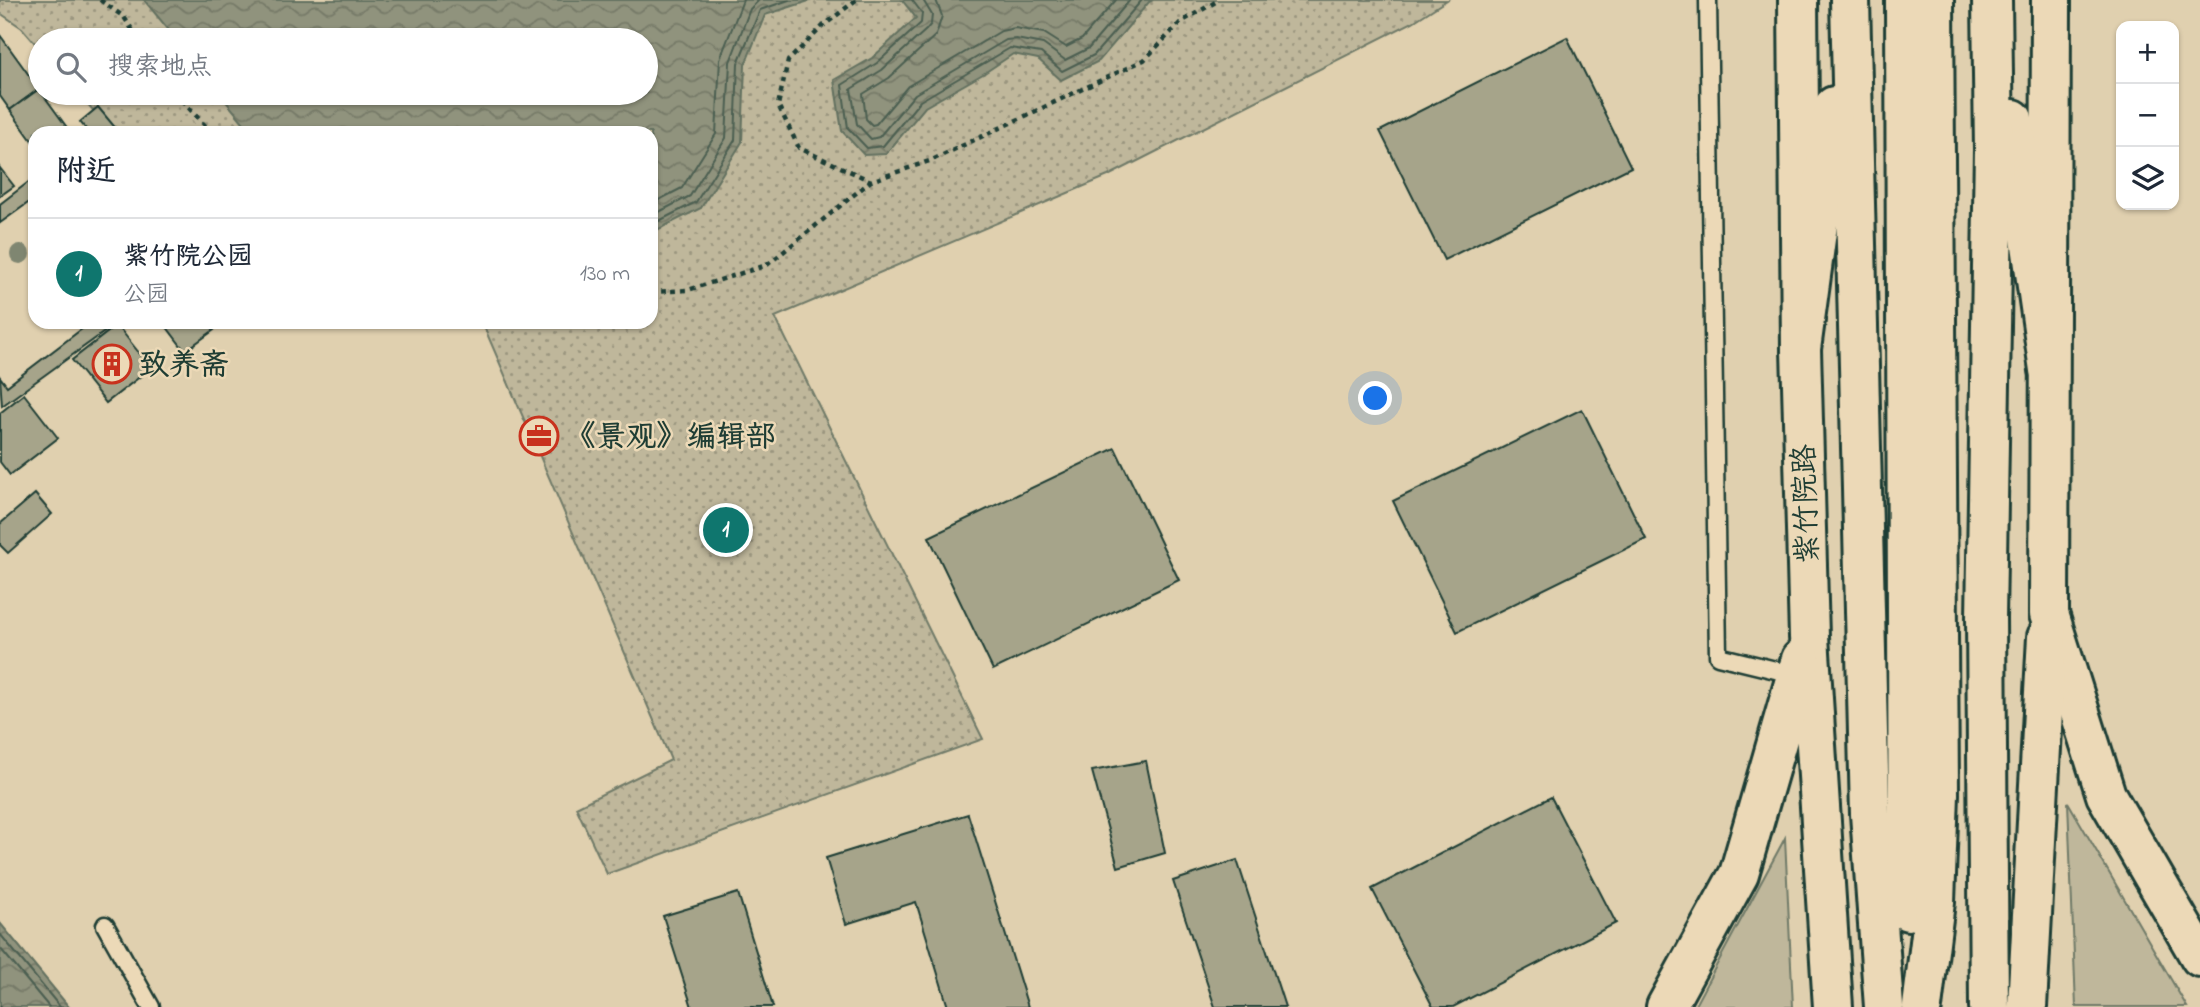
<!DOCTYPE html>
<html lang="zh">
<meta charset="utf-8">
<style>
:root{--surface:#fff;--page:#f2f2f3;--text:#1f2937;--muted:#747a83;--line:#e0e1e3;--accent:#0f766e}
body{margin:0;font-family:"Indie Flower","LXGW WenKai TC",sans-serif;background:var(--page);color:var(--text)}
.controls{position:absolute;right:21px;top:21px;display:grid;overflow:hidden;border-radius:14px;box-shadow:0 2px 5px #0004}
.controls button{width:63px;height:63px;display:grid;place-items:center;padding:0;border:0;border-bottom:2px solid var(--line);background:var(--surface);color:var(--text);font:35px sans-serif}
.you{position:absolute;left:1376px;top:399px;width:24px;height:24px;margin:-18px;border:5px solid #fff;border-radius:50%;background:#1a73e8;box-shadow:0 0 0 10px #1a73e833}
.badge{display:grid;place-items:center;width:46px;height:46px;border-radius:50%;background:var(--accent);color:#fff;font-size:23px;font-weight:700}
.pin{position:absolute;translate:-50% -50%;border:4px solid #fff;box-shadow:0 2px 7px #0006}
.list{margin:0;padding:0;list-style:none}
h2{display:flex;justify-content:space-between;align-items:center;height:91px;margin:0;padding:0 28px;font-size:30px}
h2 small{font-size:23px;font-weight:400;color:var(--muted)}
.list li{display:grid;grid-template-columns:46px 1fr auto;gap:21px;align-items:center;box-sizing:border-box;height:112px;padding:0 28px;border-top:2px solid var(--line)}
.list b{display:block;font-size:26px;white-space:nowrap}
.list p{margin:0;font-size:23px;white-space:nowrap;color:var(--muted)}
.list em{font-size:23px;font-style:normal;color:var(--muted)}
.icon{flex:none;width:38px;height:38px;fill:none;stroke:currentColor;stroke-width:2;stroke-linecap:round;stroke-linejoin:round}
.map{position:relative;flex:none;width:2200px;height:1007px;overflow:hidden}
.search{position:absolute;background:var(--surface);box-shadow:0 2px 5px #0004;left:28px;top:28px;width:630px;height:77px;display:flex;align-items:center;gap:18px;box-sizing:border-box;padding:0 24px;border-radius:38px;color:var(--muted);font-size:26px}
.panel{position:absolute;background:var(--surface);box-shadow:0 2px 5px #0004;left:28px;top:126px;width:630px;height:203px;border-radius:21px}
.map>svg:first-child{display:block}
</style>
<div class="map">
<svg width="2200" height="1007" viewBox="0 0 2200 1007">
<defs>
<pattern id="park-dots" width="8" height="8" patternUnits="userSpaceOnUse" patternTransform="scale(1.75)"><rect width="8" height="8" fill="#bfb79b"/><path d="M2 2h.1M6 6h.1" fill="none" stroke="#9b967f" stroke-width="1.8" stroke-linecap="round"/></pattern>
<pattern id="water-waves" width="16" height="10" patternUnits="userSpaceOnUse" patternTransform="scale(1.75)"><rect width="16" height="10" fill="#90937d"/><path d="M0 5q4-4 8 0t8 0" fill="none" stroke="#757967"/></pattern>
</defs>
<rect width="100%" height="100%" fill="#e0d0af"/>
<filter id="ink" filterUnits="userSpaceOnUse"><feTurbulence type="fractalNoise" baseFrequency=".0143" numOctaves="2"/><feDisplacementMap in="SourceGraphic" scale="14" xChannelSelector="R" yChannelSelector="G"/><feConvolveMatrix kernelMatrix="1 2 1 2 8 2 1 2 1" color-interpolation-filters="sRGB"/></filter>
<g filter="url(#ink)">
<g fill="#bfb79b" stroke="#6f7a68" stroke-width="2">
<path d="M 2068,802 L 2187,1007 L 2076,1007 Z"/>
<path d="M 1785,838 L 1793,1007 L 1694,1007 Z"/>
</g>
<path fill="url(#park-dots)" stroke="#6f7a68" stroke-width="2" d="M 0,0 L 1447,0 L 1413,22 L 1108,176 L 775,317 L 983,739 L 607,874 L 576,807 L 671,760 L 482,322 L 651,322 L 651,133 L 113,133 L 78,93 L 646,93 L 646,40 L 40,40 L 40,49 L 22,28 L 0,13 Z"/>
<g fill="url(#water-waves)" stroke="#637160" stroke-width="2">
<path d="M 144,0 L 812,0 L 765,15 L 745,65 L 742,142 L 701,208 L 651,233 L 651,133 L 252,133 L 219,93 L 646,93 L 646,40 L 177,40 Z"/>
<path d="M 902,0 L 1153,0 L 1149,2 L 1099,61 L 1061,80 L 1038,59 L 1013,54 L 983,74 L 925,107 L 886,154 L 864,155 L 842,131 L 834,80 L 872,58 L 916,18 Z"/>
<path d="M 0,923 L 69,1007 L 0,1007 Z"/>
</g>
<g fill="none" stroke-linecap="round" stroke-linejoin="round">
<g stroke="#4c5f51" stroke-width="2">
<path d="M 912,0 L 922,13 L 921,23 L 877,63 L 842,85 L 848,128 L 867,148 L 883,146 L 920,101 L 1010,48 L 1041,53 L 1062,71 L 1094,55 L 1142,0"/>
<path d="M 923,0 L 932,15 L 931,24 L 926,30 L 882,70 L 851,89 L 857,124 L 871,139 L 879,137 L 915,94 L 1006,40 L 1016,39 L 1043,44 L 1065,60 L 1089,48 L 1130,0"/>
<path d="M 936,0 L 942,16 L 936,35 L 889,78 L 863,94 L 866,119 L 872,125 L 876,124 L 908,86 L 1001,31 L 1015,28 L 1044,33 L 1066,47 L 1082,39 L 1116,0"/>
<path d="M 651,204 L 682,188 L 716,134 L 720,59 L 743,0"/>
<path d="M 651,216 L 690,196 L 726,138 L 730,62 L 750,9 L 759,0"/>
<path d="M 651,225 L 696,202 L 735,140 L 738,63 L 760,10 L 789,0"/>
<path d="M 0,934 L 60,1007"/>
<path d="M 0,948 L 49,1007"/>
</g>
<path stroke="#364e43" stroke-width="2" stroke-dasharray="9 7" stroke-linecap="butt" d="M 0,1006 L 1,1007"/>
</g>
<g fill="#a6a48a" stroke="#1f3d34" stroke-width="2">
<path d="M 0,35 L 39,89 L 10,110 L 0,96 Z"/>
<path d="M 1567,37 L 1631,167 L 1444,260 L 1380,131 Z"/>
<path d="M 39,89 L 71,133 L 35,133 L 35,145 L 10,110 Z"/>
<path d="M 98,107 L 118,131 L 115,133 L 89,133 L 80,122 Z"/>
<path d="M 0,168 L 14,186 L 0,196 Z"/>
<path d="M 35,177 L 35,198 L 0,223 L 0,204 Z"/>
<path d="M 91,322 L 118,322 L 2,406 L 0,377 L 7,386 Z"/>
<path d="M 163,322 L 208,322 L 214,330 L 185,351 Z"/>
<path d="M 117,325 L 151,368 L 106,403 L 72,360 Z"/>
<path d="M 24,394 L 58,438 L 10,475 L 0,462 L 0,413 Z"/>
<path d="M 1582,409 L 1646,539 L 1457,632 L 1393,501 Z"/>
<path d="M 1115,448 L 1179,580 L 993,670 L 929,537 Z"/>
<path d="M 35,494 L 52,514 L 8,553 L 0,545 L 0,524 Z"/>
<path d="M 1146,761 L 1165,853 L 1118,867 L 1092,771 Z"/>
<path d="M 1551,797 L 1616,923 L 1453,1007 L 1433,1007 L 1372,889 Z"/>
<path d="M 968,814 L 1028,1007 L 948,1007 L 916,902 L 846,924 L 826,858 Z"/>
<path d="M 1237,860 L 1285,1007 L 1215,1007 L 1173,881 Z"/>
<path d="M 738,893 L 773,1007 L 692,1007 L 663,916 Z"/>
</g>
<g fill="none" stroke-linecap="round" stroke-linejoin="round">
<defs>
<g id="lane">
<path d="M 1708,0 L 1718,656 L 1796,675"/>
<path d="M 105,925 L 151,1007"/>
</g>
<g id="secondary">
<path d="M 1798,0 L 1801,349 L 1809,637 L 1833,1007"/>
<path d="M 2051,0 L 2049,614 L 2106,795 L 2200,957"/>
<path d="M 1666,1007 L 1739,874 L 1801,659"/>
<path d="M 2027,1007 L 2047,637"/>
</g>
<g id="highway">
<path d="M 1850,0 L 1870,814 L 1884,1007"/>
<path d="M 1905,0 L 1908,911"/>
<path d="M 2013,119 L 2049,370"/>
<path d="M 1801,349 L 1834,106"/>
<path d="M 1922,1007 L 1935,902 L 1939,794 L 1934,0"/>
<path d="M 1989,1007 L 1986,618 L 1994,150 L 1992,0"/>
</g>
</defs>
<use href="#lane" stroke="#1f3d34" stroke-width="21"/>
<use href="#secondary" stroke="#1f3d34" stroke-width="44"/>
<use href="#highway" stroke="#1f3d34" stroke-width="44"/>
<g stroke="#1f3d34" stroke-width="4.5" stroke-dasharray="5 5" stroke-linecap="butt">
<path d="M 100,0 L 124,17 L 139,40"/>
<path d="M 856,0 L 822,27 L 788,61 L 778,105 L 799,148 L 871,181"/>
<path d="M 175,93 L 212,133"/>
<path d="M 651,292 L 688,290 L 767,265 L 871,181 L 932,160 L 1144,60 L 1181,22 L 1219,0"/>
</g>
<use href="#lane" stroke="#ecd9b7" stroke-width="16"/>
<use href="#secondary" stroke="#ecd9b7" stroke-width="38"/>
<use href="#highway" stroke="#ecd9b7" stroke-width="38"/>
</g>
<circle fill="#7f8671" cx="20" cy="254" r="10"/>
</g>
<defs>
<symbol id="building-ring" viewBox="-11 -11 22 22"><circle r="9.5" fill="#ecd9b7" stroke="#c8321e" stroke-width="1.5"/><path d="M-4-6H4V6H1V3H-1V6H-4ZM-2.5-4.3h1.7v1.8h-1.7ZM.8-4.3h1.7v1.8H.8ZM-2.5-1h1.7V.8h-1.7ZM.8-1h1.7V.8H.8Z" fill="#c8321e"/></symbol>
<symbol id="office-ring" viewBox="-11 -11 22 22"><circle r="9.5" fill="#ecd9b7" stroke="#c8321e" stroke-width="1.5"/><path d="M-6-3h4V-5.5h4V-3h4V5H-6ZM-1-4.5V-3h2v-1.5ZM-6 0V1H6V0Z" fill="#c8321e"/></symbol>
</defs>
<g fill-rule="evenodd">
<use href="#building-ring" x="90" y="342" width="44" height="44"/>
<use href="#office-ring" x="517" y="414" width="44" height="44"/>
</g>
<g text-anchor="middle" stroke-width="5" stroke-linejoin="round" paint-order="stroke">
<g font-size="30" font-weight="bold" fill="#1f3d34" stroke="#ecd9b7" text-anchor="start">
<text x="139" y="374">致养斋</text>
<text x="566" y="446">《景观》编辑部</text>
</g>
<g font-size="30" fill="#1f3d34" stroke="#ecd9b7">
<text transform="translate(1805 504) rotate(-92)" y="10">紫竹院路</text>
</g>
</g>
</svg>
<div class="controls">
<button>+</button>
<button>−</button>
<button><svg class="icon" aria-label="layers" viewBox="0 0 24 24"><path d="M12 4l9 5-9 5-9-5zM3 14l9 5 9-5"/></svg></button>
</div>
<div class="you"></div>
<div class="pin badge" style="left:726px;top:530px">1</div>
<div class="search"><svg class="icon" aria-label="search" viewBox="0 0 24 24"><circle cx="10" cy="10" r="6"/><path d="M15 15l6 6"/></svg>搜索地点</div>
<section class="panel">
<h2>附近<small></small></h2>
<ul class="list">
<li><span class="badge">1</span><div><b>紫竹院公园</b><p>公园</p></div><em>130 m</em></li>
</ul>
</section>
</div>
